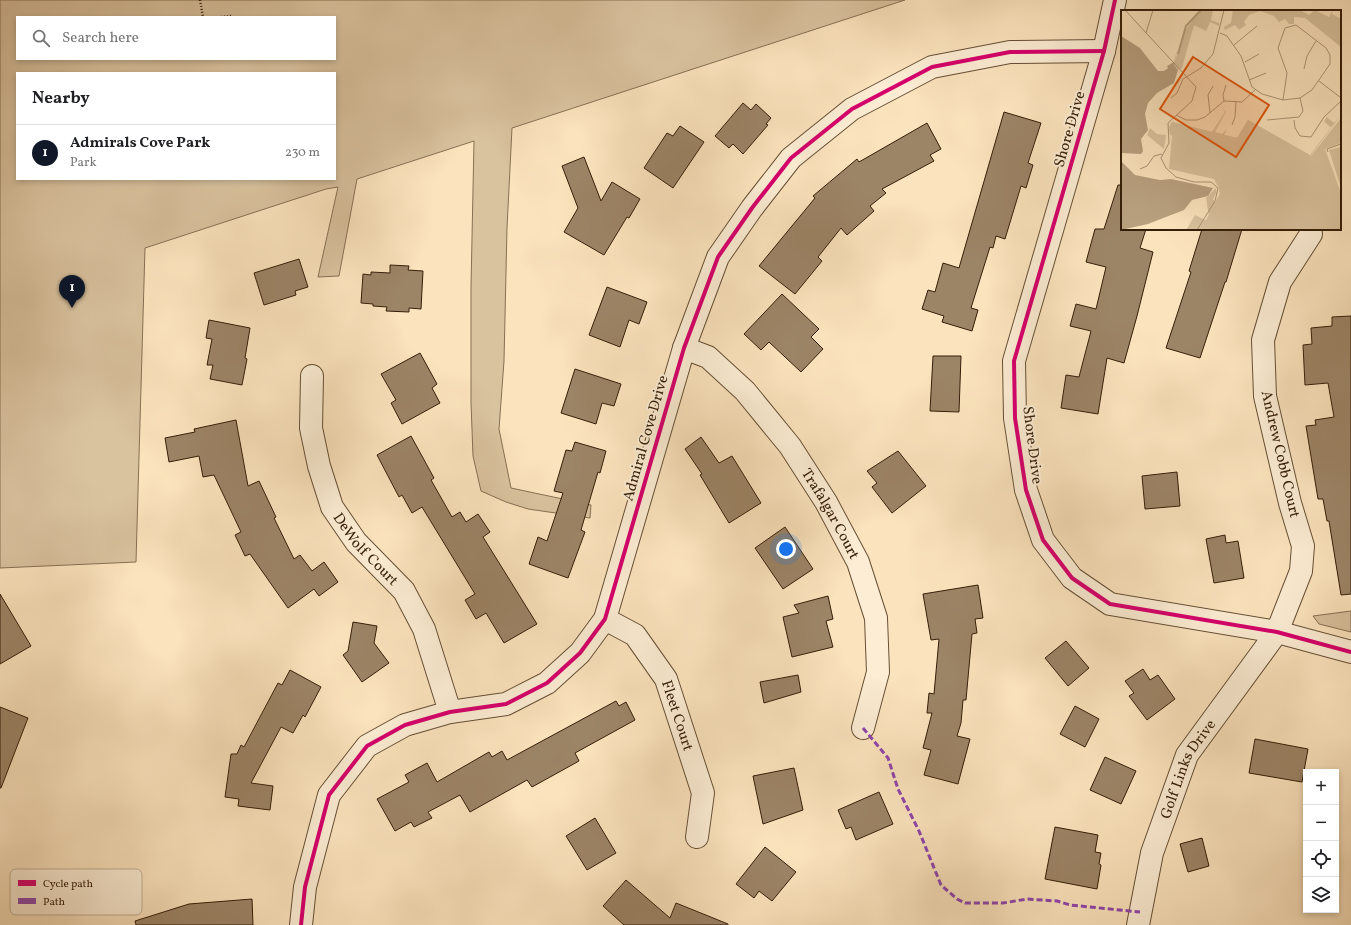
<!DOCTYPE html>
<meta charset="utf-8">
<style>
:root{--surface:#fff;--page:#f2f2f2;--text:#202124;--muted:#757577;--line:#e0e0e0;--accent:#111827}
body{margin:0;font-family:Vollkorn,serif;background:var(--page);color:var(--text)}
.controls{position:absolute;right:12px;bottom:12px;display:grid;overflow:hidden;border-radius:0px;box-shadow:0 2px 6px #0003}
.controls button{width:36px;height:36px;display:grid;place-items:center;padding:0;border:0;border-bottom:1px solid var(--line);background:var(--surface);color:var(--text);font:20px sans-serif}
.you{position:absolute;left:786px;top:549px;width:14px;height:14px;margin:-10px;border:3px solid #fff;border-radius:50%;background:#1a73e8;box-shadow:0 0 0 6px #1a73e833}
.badge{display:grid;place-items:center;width:26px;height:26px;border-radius:50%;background:var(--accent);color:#fff;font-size:13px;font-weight:700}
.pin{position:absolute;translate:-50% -33px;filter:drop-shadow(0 1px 2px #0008)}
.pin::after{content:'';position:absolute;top:21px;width:14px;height:12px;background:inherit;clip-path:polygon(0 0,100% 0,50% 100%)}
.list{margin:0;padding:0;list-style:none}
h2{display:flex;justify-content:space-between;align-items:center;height:52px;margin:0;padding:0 16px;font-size:17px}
h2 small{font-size:13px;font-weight:400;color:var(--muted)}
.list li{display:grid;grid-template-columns:26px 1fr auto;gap:12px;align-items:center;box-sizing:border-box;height:56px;padding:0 16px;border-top:1px solid var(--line)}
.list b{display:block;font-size:15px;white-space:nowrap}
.list p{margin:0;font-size:13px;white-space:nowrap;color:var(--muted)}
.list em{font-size:13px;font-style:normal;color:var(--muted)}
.icon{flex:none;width:22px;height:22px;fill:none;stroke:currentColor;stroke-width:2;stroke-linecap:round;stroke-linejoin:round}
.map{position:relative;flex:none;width:1351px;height:925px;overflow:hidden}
.search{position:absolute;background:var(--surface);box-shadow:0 2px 6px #0003;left:16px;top:16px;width:320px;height:44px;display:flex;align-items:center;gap:10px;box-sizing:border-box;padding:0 14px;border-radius:0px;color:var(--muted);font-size:15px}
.panel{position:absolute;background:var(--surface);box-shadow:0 2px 6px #0003;left:16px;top:72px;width:320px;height:108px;border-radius:0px}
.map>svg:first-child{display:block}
</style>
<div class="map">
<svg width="1351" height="925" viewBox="0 0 1351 925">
<rect width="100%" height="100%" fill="#fbe3bd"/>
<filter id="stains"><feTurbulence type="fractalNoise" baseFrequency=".005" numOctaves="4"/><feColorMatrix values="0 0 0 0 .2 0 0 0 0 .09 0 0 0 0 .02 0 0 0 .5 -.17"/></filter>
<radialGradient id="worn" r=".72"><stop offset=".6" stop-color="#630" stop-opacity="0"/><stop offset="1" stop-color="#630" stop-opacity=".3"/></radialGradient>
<g fill="#d9c29e" stroke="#877053" fill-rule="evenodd">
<path d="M 0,0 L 905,0 L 512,128 L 507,228 L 504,361 L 499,429 L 511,488 L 591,505 L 590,518 L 528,509 L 506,502 L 481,491 L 473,456 L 471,403 L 471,287 L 474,141 L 357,179 L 339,276 L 318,277 L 338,187 L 326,189 L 145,248 L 136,562 L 0,568 ZM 17,17 L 335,17 L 335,59 L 17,59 ZM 17,73 L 335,73 L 335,179 L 17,179 Z"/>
<path d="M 1351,611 L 1351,632 L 1319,624 L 1313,616 Z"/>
</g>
<g fill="#9c8466" stroke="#351e08">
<path d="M 743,103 L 751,110 L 756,104 L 771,118 L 766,124 L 768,125 L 743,154 L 733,144 L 729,148 L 715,136 Z"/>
<path d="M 1004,112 L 1041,123 L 1028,163 L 1033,165 L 1026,188 L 1021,186 L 1005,239 L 996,236 L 993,248 L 990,247 L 971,308 L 978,310 L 972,331 L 942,322 L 944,316 L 922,309 L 928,290 L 935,292 L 943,263 L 959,268 Z"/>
<path d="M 927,123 L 941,149 L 930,155 L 934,161 L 882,189 L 886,193 L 870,206 L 874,211 L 847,235 L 841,228 L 818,257 L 822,261 L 795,294 L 759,266 L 815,198 L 813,196 L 857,159 L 859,162 Z"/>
<path d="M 680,126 L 704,142 L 673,188 L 644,168 L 667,133 L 673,136 Z"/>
<path d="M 584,157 L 601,201 L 612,182 L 640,199 L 629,218 L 627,217 L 604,255 L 564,232 L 578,208 L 562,166 Z"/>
<path d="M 1118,185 L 1122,185 L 1122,229 L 1146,229 L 1140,248 L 1153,252 L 1137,316 L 1124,363 L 1107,358 L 1098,414 L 1061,408 L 1066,375 L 1079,377 L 1091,331 L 1070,326 L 1076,304 L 1096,309 L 1106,267 L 1086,262 L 1095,229 L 1104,229 Z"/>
<path d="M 1202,229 L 1242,229 L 1226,282 L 1225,282 L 1200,358 L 1166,348 L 1191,272 L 1189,271 Z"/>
<path d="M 299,259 L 308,287 L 295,291 L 296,295 L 264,305 L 254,273 Z"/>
<path d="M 390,265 L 409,266 L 408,270 L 423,271 L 421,309 L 409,308 L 409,312 L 386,311 L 387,307 L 373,306 L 373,304 L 361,303 L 363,274 L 371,275 L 371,272 L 390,273 Z"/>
<path d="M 607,287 L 647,302 L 639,324 L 629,320 L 620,347 L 589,335 Z"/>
<path d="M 782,294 L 819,329 L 811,337 L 823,349 L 801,372 L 769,342 L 761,350 L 744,334 Z"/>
<path d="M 1351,316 L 1351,594 L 1341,595 L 1329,521 L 1327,521 L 1323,499 L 1318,499 L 1306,426 L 1316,425 L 1315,420 L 1334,417 L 1328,383 L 1305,385 L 1303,345 L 1312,344 L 1311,328 L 1332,326 L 1332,317 Z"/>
<path d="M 209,320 L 250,328 L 245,358 L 247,359 L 242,385 L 210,379 L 213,365 L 207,365 L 212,339 L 206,338 Z"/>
<path d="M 420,353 L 437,384 L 432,388 L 440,403 L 402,424 L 391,403 L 396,400 L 381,374 Z"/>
<path d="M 933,356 L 961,356 L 959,412 L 930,411 Z"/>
<path d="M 575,369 L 621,384 L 614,406 L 602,403 L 596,424 L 561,413 Z"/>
<path d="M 236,420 L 248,486 L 259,481 L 276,517 L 274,518 L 294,559 L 300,555 L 312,571 L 324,562 L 338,582 L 319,596 L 314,589 L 288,608 L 250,554 L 245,556 L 235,535 L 241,532 L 214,475 L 203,477 L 199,456 L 169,462 L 165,438 L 195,432 L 194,429 Z"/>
<path d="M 411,436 L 434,478 L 431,480 L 452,517 L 460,512 L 466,522 L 478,514 L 490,532 L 483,537 L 537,624 L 504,643 L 486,613 L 476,619 L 465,600 L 475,594 L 422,507 L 412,513 L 402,495 L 399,497 L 377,455 Z"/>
<path d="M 701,437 L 719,463 L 732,456 L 761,503 L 729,523 L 700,475 L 702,474 L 685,449 Z"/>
<path d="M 575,442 L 606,451 L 600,473 L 598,472 L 581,530 L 585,532 L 568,578 L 529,564 L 538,537 L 547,541 L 563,493 L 554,491 L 566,450 L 572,451 Z"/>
<path d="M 898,451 L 926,486 L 892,513 L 872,487 L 877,483 L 867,471 Z"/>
<path d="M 1177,472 L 1180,506 L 1145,509 L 1142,476 Z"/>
<path d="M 785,527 L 813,569 L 783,589 L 755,548 Z"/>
<path d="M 1225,535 L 1226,543 L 1238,541 L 1244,578 L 1214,583 L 1206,539 Z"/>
<path d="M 978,585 L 983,618 L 975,619 L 977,633 L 972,634 L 966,700 L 963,700 L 961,723 L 957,736 L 970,739 L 958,784 L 924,775 L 931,750 L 923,748 L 932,713 L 927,713 L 929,693 L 934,694 L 939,639 L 931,640 L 923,594 Z"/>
<path d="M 0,594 L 31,646 L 0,664 Z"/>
<path d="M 828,596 L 833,619 L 826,621 L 833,647 L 792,657 L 783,617 L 799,613 L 794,605 Z"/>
<path d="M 353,622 L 377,626 L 374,643 L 389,663 L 362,682 L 343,655 L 348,651 Z"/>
<path d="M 1066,641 L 1089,668 L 1068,686 L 1045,658 Z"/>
<path d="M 1143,669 L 1150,680 L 1158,675 L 1175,699 L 1147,720 L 1129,696 L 1134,693 L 1125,681 Z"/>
<path d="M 290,670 L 321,687 L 305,717 L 303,715 L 293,733 L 281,727 L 251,783 L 273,786 L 270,810 L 238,806 L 239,799 L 225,797 L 231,754 L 237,754 L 241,745 L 244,747 L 278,683 L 282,685 Z"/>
<path d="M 798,675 L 801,692 L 764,703 L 760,682 Z"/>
<path d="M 616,701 L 619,706 L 626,702 L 635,720 L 575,753 L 579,761 L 532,787 L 527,780 L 470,812 L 460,795 L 428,812 L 432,818 L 414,827 L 411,822 L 395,831 L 377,799 L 409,782 L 405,775 L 427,763 L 437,782 L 489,752 L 492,757 L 502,751 L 507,760 Z"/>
<path d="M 1075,706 L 1099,719 L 1085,747 L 1060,734 Z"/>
<path d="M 0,707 L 28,718 L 1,788 L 0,788 Z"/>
<path d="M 1255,739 L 1308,749 L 1302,782 L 1249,773 Z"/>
<path d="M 1105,757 L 1136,771 L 1121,804 L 1090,790 Z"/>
<path d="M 794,768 L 803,810 L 763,824 L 753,776 Z"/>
<path d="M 879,792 L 893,824 L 856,840 L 851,827 L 846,829 L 838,810 Z"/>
<path d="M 595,818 L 616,853 L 587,870 L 566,836 Z"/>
<path d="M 1055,827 L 1098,835 L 1095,852 L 1101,853 L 1099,864 L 1101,865 L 1097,889 L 1045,879 Z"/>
<path d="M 1202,838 L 1209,866 L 1188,872 L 1180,844 Z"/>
<path d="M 765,847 L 796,872 L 772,901 L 759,891 L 754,898 L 736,884 Z"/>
<path d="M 626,880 L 670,918 L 676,903 L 728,924 L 728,925 L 624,925 L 603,906 Z"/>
<path d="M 252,899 L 253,925 L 136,925 L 135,921 L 189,904 Z"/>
</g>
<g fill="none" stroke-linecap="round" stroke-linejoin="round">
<defs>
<g id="minor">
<path d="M 1115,0 L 1104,51 L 1014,361 L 1015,418 L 1026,490 L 1043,540 L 1072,578 L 1110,604 L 1277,632 L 1351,652"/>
<path id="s1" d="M 684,348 L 708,357 L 745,391 L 790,446 L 826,502 L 858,562 L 876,618 L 878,672 L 863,728"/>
<path id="s2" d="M 312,376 L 311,428 L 319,466 L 332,507 L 356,542 L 404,591 L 424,629 L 450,712"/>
<path id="s3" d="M 605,619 L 635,635 L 666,679 L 703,793 L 697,837"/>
<path d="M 301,925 L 305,887 L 329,795 L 367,746 L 405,725 L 450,712 L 506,704 L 547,683 L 580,653 L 605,619 L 684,348 L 718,257 L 752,208 L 791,158 L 852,109 L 932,67 L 1010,52 L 1104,51"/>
<path id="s4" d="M 1138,925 L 1152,853 L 1187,755 L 1277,632 L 1301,571 L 1303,546 L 1290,503 L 1265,396 L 1263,340 L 1280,282 L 1311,234"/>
</g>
</defs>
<use href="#minor" stroke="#664f35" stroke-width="24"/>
<g stroke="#351e08" stroke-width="2.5" stroke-dasharray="1 2" stroke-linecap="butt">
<path d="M 200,0 L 203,17"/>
<path d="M 221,17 L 231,16 L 232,17"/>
</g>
<use href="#minor" stroke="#fcedd4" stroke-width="22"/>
<path stroke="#8e44ad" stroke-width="3" stroke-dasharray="6 3" stroke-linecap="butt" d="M 863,728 L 888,758 L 898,789 L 919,831 L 941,885 L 957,899 L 965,903 L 1003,903 L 1027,899 L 1057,901 L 1070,905 L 1140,912"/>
<defs>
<g id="cycleway">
<path d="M 1115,0 L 1104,51 L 1014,361 L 1015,418 L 1026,490 L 1043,540 L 1072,578 L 1110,604 L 1277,632 L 1351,652"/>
<path d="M 301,925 L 305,887 L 329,795 L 367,746 L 405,725 L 450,712 L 506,704 L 547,683 L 580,653 L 605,619 L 684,348 L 718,257 L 752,208 L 791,158 L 852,109 L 932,67 L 1010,52 L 1104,51"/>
</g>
</defs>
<use href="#cycleway" stroke="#fcedd4" stroke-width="6"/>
<use href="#cycleway" stroke="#d6006c" stroke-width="4"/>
</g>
<g text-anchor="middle" stroke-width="4" stroke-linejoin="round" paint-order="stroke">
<g font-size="15" fill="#351e08" stroke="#fcedd4">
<text transform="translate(1069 129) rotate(-74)" y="5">Shore Drive</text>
<text transform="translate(645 438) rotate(-74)" y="5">Admiral Cove Drive</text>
<text transform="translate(1033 445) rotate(83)" y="5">Shore Drive</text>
<text transform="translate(1281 454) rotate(77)" y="5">Andrew Cobb Court</text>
<text dy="5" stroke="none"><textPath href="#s1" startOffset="226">Trafalgar Court</textPath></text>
<text dy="5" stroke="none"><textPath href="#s2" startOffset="188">DeWolf Court</textPath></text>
<text dy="5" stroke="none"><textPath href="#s3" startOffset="126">Fleet Court</textPath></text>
<text dy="5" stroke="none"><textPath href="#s4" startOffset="165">Golf Links Drive</textPath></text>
</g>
</g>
<g transform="translate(1121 10)">
<rect width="220" height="220" fill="#fbe3bd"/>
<path d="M 79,0 L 92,0 L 90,10 L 98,13 L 98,16 L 89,12 L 85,21 L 73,15 L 61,58 L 58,60 L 53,55 L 62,24 ZM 179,0 L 188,5 L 184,8 L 173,7 L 173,1 ZM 220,108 L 220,133 L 204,139 L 220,183 L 220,220 L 65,220 L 74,205 L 89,212 L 86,193 L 89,186 L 94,192 L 102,179 L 93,169 L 48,159 L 51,126 L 48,120 L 51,112 L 116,128 L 127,110 L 190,146 ZM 220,137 L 220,178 L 208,140 Z" fill="#d9c29e"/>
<path d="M 112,0 L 170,0 L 173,1 L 173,14 L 168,14 L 164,9 L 158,12 L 153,6 L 139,1 L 128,5 L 123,12 L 125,15 L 118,20 L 114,15 L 104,20 L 103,17 L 110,13 ZM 194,0 L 208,7 L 212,0 L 211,4 L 220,9 L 220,37 L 184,8 ZM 100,97 L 105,102 L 94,122 L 101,124 L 106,119 L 103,125 L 116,128 L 127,110 L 189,145 L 212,115 L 209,117 L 203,111 L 206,107 L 213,113 L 220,105 L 143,208 L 142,220 L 79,220 L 99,186 L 98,178 L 94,171 L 95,154 L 86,153 L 86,146 L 74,145 L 75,132 L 49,125 L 48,117 L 51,112 L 91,122 L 104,102 ZM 29,118 L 36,124 L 45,125 L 43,139 L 26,125 ZM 95,178 L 95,183 L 87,199 L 85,188 Z" fill="#d9c29e"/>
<path d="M 0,26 L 19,38 L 37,61 L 43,61 L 47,58 L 46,56 L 53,52 L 56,41 L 53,55 L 57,60 L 53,73 L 36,83 L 27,93 L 24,104 L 27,120 L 20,129 L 22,141 L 20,144 L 0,143 ZM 0,151 L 14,165 L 39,170 L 50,169 L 92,178 L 87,186 L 71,190 L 63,200 L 27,214 L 0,220 Z" fill="#b8a07f"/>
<path fill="none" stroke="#b8a07f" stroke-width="2" d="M 57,44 L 65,16 L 80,0"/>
<path fill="none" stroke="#ac9475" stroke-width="1" d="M 4,0 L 75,77 L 71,91 L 47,113 L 48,133 L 40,148 L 45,158 L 55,167 L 73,172 L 90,172 L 97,178 L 94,191 L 76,220M 25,23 L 32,0M 99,23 L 106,26 L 120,46 L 131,77 L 141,84 L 162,90 L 179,88 L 191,80 L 209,54 L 209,45 L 205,38 L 175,15 L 164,18 L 157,38 L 166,63 L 162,90M 113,35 L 136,16M 124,52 L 138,44M 183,59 L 186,46 L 195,31M 128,70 L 145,63M 198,71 L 220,88M 50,88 L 56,83 L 62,69 L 80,58 L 92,44 L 103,0M 103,91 L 102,85 L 105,75M 89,103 L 87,85 L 92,76M 55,105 L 65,110 L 76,110 L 84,107 L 103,91 L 121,92 L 134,80M 146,110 L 178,107 L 182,101 L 179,88M 173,110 L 174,118 L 179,126 L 190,127 L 203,107 L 220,91M 111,115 L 114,107 L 115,91M 207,142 L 206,139 L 220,134M 19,159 L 26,156 L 33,146 L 41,144"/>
<path fill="#df560c" fill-opacity="0.15" stroke="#df560c" stroke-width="2" d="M 72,47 L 148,95 L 115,147 L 39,99 Z"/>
<rect width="220" height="220" fill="none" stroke="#351e08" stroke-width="2"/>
</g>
<rect x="10" y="869" width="132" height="46" rx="6" fill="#fcedd4" stroke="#c0af97" stroke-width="1"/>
<rect x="18" y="880" width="18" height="6" fill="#d6006c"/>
<rect x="18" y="898" width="18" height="6" fill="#8e44ad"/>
<g font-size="11" fill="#351e08">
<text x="43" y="887">Cycle path</text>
<text x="43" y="905">Path</text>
</g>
<rect width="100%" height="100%" filter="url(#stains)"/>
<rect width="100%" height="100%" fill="url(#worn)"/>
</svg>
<div class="controls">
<button>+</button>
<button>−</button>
<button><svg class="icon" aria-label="locate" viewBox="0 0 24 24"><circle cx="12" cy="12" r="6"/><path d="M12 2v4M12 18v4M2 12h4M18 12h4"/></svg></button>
<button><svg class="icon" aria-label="layers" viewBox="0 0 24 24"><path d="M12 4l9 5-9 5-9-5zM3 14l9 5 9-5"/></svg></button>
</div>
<div class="you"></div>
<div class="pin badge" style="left:72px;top:308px">1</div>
<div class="search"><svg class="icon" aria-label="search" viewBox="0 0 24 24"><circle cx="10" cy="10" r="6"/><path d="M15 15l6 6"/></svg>Search here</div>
<section class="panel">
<h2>Nearby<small></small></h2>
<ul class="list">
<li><span class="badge">1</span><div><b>Admirals Cove Park</b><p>Park</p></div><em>230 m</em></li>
</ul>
</section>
</div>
